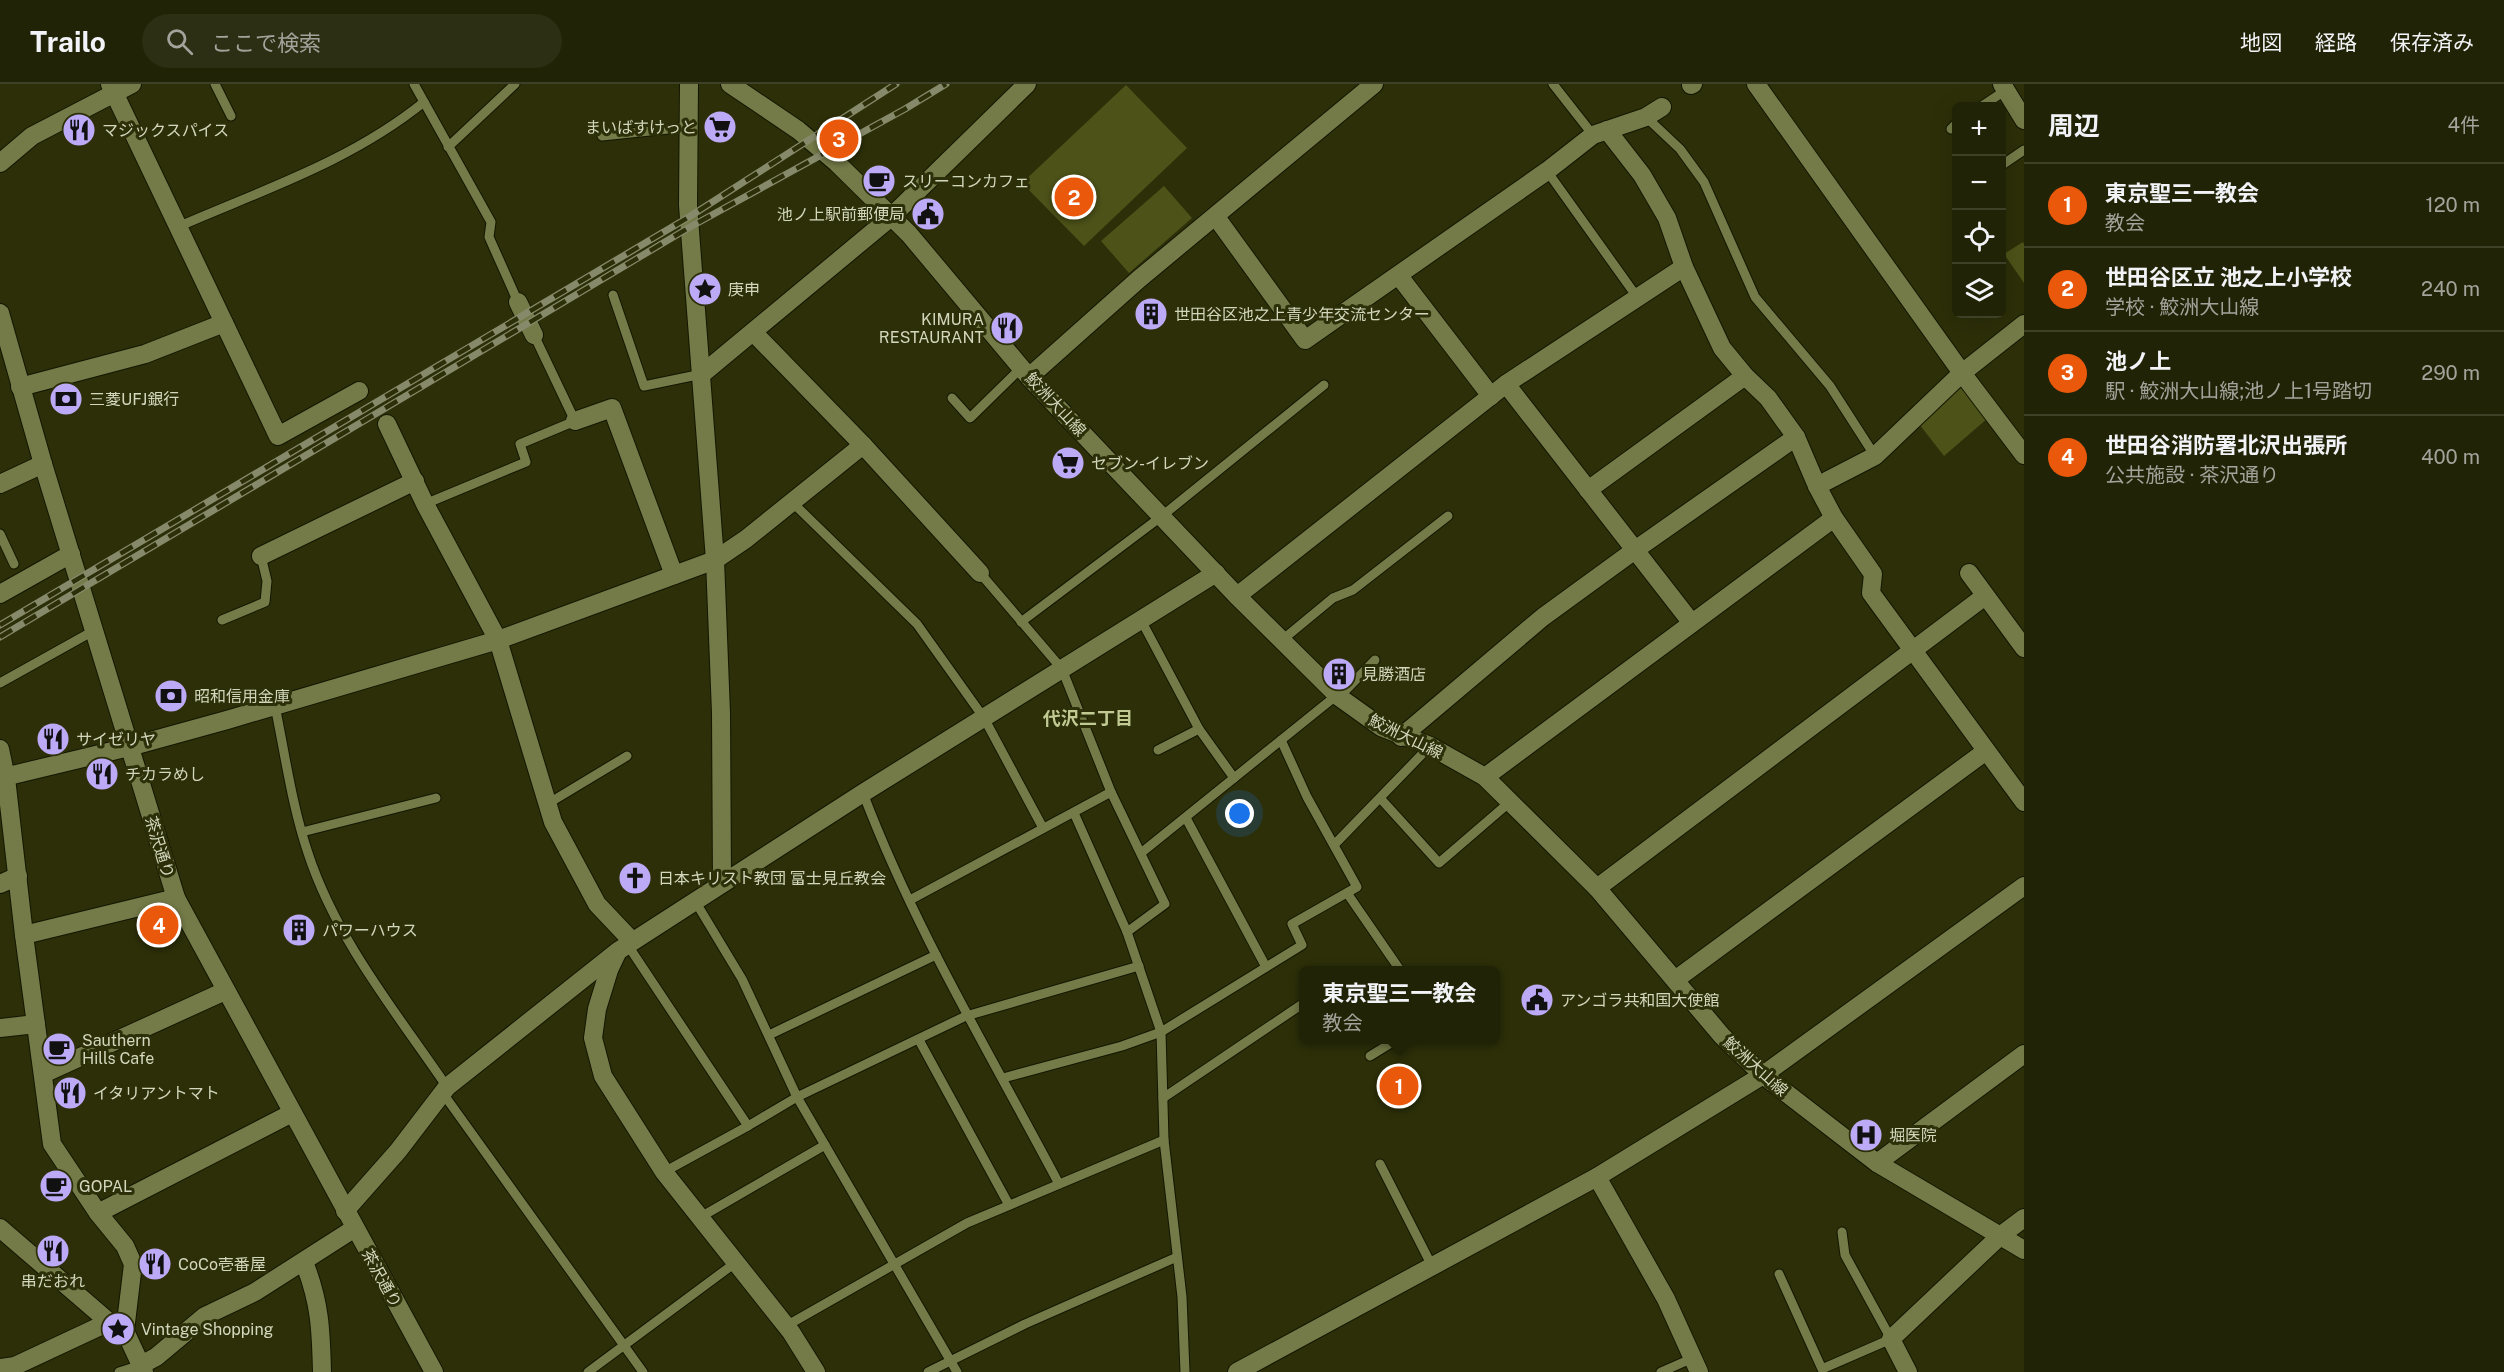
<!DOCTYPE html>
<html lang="ja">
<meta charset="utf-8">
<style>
:root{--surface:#212306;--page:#2d2f14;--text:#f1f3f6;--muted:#a2a49b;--line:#3e4028;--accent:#ea580c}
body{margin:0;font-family:"Public Sans","Noto Sans JP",sans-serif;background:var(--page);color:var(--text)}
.controls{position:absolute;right:18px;top:18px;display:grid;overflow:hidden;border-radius:9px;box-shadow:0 6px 24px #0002}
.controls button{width:54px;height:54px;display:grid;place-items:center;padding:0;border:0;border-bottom:2px solid var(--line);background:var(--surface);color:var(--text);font:30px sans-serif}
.you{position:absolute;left:1240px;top:730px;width:21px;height:21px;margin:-15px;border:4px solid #fff;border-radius:50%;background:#1a73e8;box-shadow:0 0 0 9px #1a73e833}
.badge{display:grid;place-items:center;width:39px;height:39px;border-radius:50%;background:var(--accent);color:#fff;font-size:20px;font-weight:700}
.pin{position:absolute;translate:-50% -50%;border:3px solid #fff;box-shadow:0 2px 6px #0006}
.popup{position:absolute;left:1299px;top:882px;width:201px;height:78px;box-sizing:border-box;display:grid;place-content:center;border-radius:9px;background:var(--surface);filter:drop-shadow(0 2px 4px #0005);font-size:20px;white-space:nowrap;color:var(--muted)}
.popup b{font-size:22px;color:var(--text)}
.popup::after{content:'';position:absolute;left:50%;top:100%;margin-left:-12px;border:12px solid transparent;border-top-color:var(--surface)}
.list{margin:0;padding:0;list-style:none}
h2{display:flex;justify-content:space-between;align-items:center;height:78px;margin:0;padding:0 24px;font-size:26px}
h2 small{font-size:20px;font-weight:400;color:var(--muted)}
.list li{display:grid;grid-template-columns:39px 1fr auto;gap:18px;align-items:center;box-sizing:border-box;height:84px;padding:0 24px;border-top:2px solid var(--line)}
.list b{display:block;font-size:22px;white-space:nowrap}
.list p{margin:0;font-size:20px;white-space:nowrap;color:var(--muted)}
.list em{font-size:20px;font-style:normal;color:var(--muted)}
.icon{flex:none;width:33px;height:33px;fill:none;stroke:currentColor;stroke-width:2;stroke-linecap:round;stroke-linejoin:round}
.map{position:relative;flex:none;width:2024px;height:1288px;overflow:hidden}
header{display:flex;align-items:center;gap:36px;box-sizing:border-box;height:84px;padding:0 30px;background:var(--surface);border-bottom:2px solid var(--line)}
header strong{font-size:28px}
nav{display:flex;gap:33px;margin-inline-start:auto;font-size:21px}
.search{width:420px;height:54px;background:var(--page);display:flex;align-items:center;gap:15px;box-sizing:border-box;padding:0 21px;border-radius:33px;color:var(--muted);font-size:22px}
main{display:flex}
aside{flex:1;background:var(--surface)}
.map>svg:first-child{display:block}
</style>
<header>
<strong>Trailo</strong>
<div class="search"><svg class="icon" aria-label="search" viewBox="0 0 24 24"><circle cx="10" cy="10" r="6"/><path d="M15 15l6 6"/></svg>ここで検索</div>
<nav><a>地図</a><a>経路</a><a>保存済み</a></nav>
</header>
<main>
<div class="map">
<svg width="2024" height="1288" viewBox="0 0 2024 1288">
<rect width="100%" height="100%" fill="#2c2f08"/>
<g fill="#4c5218">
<path d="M 1126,1 L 1187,64 L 1084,162 L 1022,99 Z"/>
<path d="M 1164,102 L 1192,134 L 1129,189 L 1101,157 Z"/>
<path d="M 2023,158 L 2024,160 L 2024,199 L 2004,170 Z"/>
<path d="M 1961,300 L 1988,334 L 1944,372 L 1919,340 Z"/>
</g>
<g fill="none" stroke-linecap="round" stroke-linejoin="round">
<defs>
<g id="lane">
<path d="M 215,0 L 231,32"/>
<path d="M 414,0 L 491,138 L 489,153 L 518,218"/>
<path d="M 1553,0 L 1593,51"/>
<path d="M 1982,22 L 2006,6"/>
<path d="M 1646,33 L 1680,65 L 1704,98 L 1755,213 L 1830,302 L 1875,372"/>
<path d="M 1951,45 L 1956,40"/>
<path d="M 602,52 L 688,43"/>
<path d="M 448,63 L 515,0"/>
<path d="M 2002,81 L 2024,66"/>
<path d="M 1547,87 L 1637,213"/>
<path d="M 180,142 C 265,105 351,77 424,18"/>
<path d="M 613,211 L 644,302 L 702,290"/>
<path d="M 952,314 L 970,334 L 1021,284"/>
<path d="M 792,418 L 917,540 L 984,634 L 1043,744"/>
<path d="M 425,420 L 526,378 L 520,360 L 575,337 L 534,251"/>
<path d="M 0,450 L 14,480"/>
<path d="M 980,489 L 1062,585 L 1111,708 L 1165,820 L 1127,848"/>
<path d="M 222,536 L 265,518 L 267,497 L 261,472"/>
<path d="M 1141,536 L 1199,645 L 1234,694"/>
<path d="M 1021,538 L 1162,432 L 1324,301"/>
<path d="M 1281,557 L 1333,514 L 1353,506 L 1448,432"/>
<path d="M 0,599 L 95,546"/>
<path d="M 1339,613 L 1375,576"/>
<path d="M 275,622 C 285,670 292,722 308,769 C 336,855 396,928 447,1003"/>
<path d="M 1158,666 L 1199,645"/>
<path d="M 863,709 C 915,846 991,971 1059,1100"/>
<path d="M 1380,714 L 1439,779 L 1511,717"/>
<path d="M 549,719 L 627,672"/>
<path d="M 1074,729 L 1127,848 L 1161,948 L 1164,1056 L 1182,1213 L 1185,1288"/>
<path d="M 1186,734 L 1266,883"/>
<path d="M 302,748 L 436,714"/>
<path d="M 1334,761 L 1430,662"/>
<path d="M 1141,769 L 1337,611"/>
<path d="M 1347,809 L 1400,886"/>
<path d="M 910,816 L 1111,708"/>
<path d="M 695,817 L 742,895 L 797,1013 L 957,1288"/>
<path d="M 627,860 L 748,1042"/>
<path d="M 769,951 L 936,871"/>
<path d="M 919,956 L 1009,1121"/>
<path d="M 1370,972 L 1396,956"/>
<path d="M 1003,994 L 1122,962 L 1161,948 L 1302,861 L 1292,840 L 1357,803 L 1307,713 L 1281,656"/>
<path d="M 442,1008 L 643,1288"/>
<path d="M 1163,1014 L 1301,921"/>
<path d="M 1380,1080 L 1432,1182"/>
<path d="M 664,1088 L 748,1042 L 797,1013 L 966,932 L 1139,882"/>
<path d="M 699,1134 L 825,1061"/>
<path d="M 1779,1190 L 1822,1285 L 1891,1255 L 1845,1171 L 1842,1148"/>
<path d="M 786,1242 L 967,1139 L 1164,1056"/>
<path d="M 119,1288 L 141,1281"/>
<path d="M 588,1288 L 735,1179"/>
<path d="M 928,1288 L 1025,1240 L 1177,1173"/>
<path d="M 1661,1288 L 1693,1274"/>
</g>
<g id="street">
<path d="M 110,0 L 278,352 L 359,307"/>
<path d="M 689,0 L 688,121 L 715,476 L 721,629 L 722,799"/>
<path d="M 1756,0 L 1962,289 L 2024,371"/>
<path d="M 2002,0 L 2024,36"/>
<path d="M 1691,1 L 1693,0"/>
<path d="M 1607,46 L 1642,91 L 1667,134 L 1684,183 L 1722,264 L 1745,292 L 1768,314 L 1796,353 L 1817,402 L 1834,434 L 1873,490 L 1871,509 L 2024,718"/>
<path d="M 0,79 L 32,52 L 132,0"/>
<path d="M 1216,133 L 1305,256 L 1547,87 L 1593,51 L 1646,33 L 1662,23"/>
<path d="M 1399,192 L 1491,312"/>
<path d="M 518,218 L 534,251"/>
<path d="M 754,249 L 863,361 L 980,489"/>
<path d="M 702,290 L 891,133 L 1027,0"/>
<path d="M 1029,293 L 1139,195 L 1374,0"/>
<path d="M 1506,300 L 1691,538"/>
<path d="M 20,303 L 145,270 L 224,239"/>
<path d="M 575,337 L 612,324 L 674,491"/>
<path d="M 387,340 L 425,420 L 498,556 L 553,738 L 597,820 L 632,857"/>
<path d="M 1817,402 L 1875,372 L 1962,289 L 2024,240"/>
<path d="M 1588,406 L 1745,292"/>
<path d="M 261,472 L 415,397"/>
<path d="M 1969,489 L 2024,564"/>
<path d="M 0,510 L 71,470"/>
<path d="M 1237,512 L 1506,300 L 1684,183"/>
<path d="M 1401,653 L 1543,533 L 1635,466 L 1796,353"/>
<path d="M 0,665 L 6,694 L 24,851 L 52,1060 L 98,1129 L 125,1162 L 133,1180 L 125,1247"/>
<path d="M 1485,693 L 1834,434"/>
<path d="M 0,694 L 129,663 L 227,636 L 498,556 L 715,476 L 746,455 L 863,361"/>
<path d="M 0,800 L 18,792"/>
<path d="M 1597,804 L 1985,512"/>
<path d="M 24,851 L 176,814"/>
<path d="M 617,869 L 609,886 L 597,925 L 593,954 L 603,992 L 664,1088 L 791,1248 L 816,1288"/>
<path d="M 1675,896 L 1986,667"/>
<path d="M 0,944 L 36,940"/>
<path d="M 43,990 L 225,907"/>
<path d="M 1877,1079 L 2024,970"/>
<path d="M 1597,1093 L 1666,1215 L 1699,1288"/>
<path d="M 345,1127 L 398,1067 L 447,1003 L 618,867 L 863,709 L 1216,489"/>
<path d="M 98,1129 L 292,1029"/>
<path d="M 0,1144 L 109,1238 L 125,1247 L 144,1288"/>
<path d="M 304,1178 C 320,1218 321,1246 322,1288"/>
<path d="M 141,1281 L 156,1273 L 205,1232 L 255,1208 L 355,1144"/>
<path d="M 0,1284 L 15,1282 L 109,1238"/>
<path d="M 1237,1288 L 1597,1093 L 1763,991 L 2024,802"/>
<path d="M 1908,1288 L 1891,1255 L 2000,1152"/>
</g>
<g id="secondary">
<path d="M 730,0 L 798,46 L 837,79 L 909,150 L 1029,293 L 1237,512 L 1339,613 L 1381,643 L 1430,662 L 1485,693 L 1597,804 L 1722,952 L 1763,991 L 1877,1079 L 2024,1166"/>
<path d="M 0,229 L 43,380 L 176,814 L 434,1288"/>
<path d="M 0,400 L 43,380"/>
<path d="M 2000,1152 L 2024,1134"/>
</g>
</defs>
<use href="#lane" stroke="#141700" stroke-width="11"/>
<use href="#street" stroke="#141700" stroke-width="20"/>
<use href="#secondary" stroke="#141700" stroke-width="20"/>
<use href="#lane" stroke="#747b48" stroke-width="9"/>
<use href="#street" stroke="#747b48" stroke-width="18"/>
<use href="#secondary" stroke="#747b48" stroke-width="18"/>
<defs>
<g id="rail">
<path d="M 0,541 L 689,133 L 896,0"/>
<path d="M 0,553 L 690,143 L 905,25 L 946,0"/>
</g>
</defs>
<use href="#rail" stroke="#878a6a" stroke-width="7"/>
<use href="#rail" stroke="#2c2f08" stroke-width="4.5" stroke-dasharray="14" stroke-linecap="butt"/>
</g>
<defs>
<symbol id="supermarket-disc" viewBox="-11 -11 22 22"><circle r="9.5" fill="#bcaaf6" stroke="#2c2f08"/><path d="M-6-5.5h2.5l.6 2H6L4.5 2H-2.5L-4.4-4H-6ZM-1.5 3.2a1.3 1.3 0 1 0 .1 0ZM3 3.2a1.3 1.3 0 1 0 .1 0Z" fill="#111"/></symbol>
<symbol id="restaurant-disc" viewBox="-11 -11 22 22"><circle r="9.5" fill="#bcaaf6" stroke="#2c2f08"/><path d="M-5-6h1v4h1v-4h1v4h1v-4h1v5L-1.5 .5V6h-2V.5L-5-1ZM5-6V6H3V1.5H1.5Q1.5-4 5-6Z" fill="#111"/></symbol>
<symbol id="cafe-disc" viewBox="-11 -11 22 22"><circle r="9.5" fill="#bcaaf6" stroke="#2c2f08"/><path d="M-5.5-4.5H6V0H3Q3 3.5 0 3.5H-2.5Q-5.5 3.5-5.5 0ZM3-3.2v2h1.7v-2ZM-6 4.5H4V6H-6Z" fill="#111"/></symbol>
<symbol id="civic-disc" viewBox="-11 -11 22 22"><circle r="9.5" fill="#bcaaf6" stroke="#2c2f08"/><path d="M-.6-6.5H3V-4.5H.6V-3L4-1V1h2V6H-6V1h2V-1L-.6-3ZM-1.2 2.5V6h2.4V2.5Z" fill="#111"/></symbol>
<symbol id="sight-disc" viewBox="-11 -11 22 22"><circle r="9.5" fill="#bcaaf6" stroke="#2c2f08"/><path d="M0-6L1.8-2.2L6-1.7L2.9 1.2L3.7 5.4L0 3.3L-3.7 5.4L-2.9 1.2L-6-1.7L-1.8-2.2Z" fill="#111"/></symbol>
<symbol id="building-disc" viewBox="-11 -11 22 22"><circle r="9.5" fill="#bcaaf6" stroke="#2c2f08"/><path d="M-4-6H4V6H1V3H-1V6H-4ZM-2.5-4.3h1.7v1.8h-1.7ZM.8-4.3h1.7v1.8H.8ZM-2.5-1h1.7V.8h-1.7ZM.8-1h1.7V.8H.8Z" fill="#111"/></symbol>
<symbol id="bank-disc" viewBox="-11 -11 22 22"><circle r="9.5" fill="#bcaaf6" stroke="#2c2f08"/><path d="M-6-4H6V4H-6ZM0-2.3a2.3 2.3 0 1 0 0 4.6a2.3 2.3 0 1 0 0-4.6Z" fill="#111"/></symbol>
<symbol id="church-disc" viewBox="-11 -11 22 22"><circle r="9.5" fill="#bcaaf6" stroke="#2c2f08"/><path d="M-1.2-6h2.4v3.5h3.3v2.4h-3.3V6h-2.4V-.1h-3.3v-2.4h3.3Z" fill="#111"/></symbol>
<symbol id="hospital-disc" viewBox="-11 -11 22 22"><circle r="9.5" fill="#bcaaf6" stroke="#2c2f08"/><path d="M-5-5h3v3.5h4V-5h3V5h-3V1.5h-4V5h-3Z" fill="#111"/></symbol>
</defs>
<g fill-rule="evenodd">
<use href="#supermarket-disc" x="701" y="24" width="38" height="38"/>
<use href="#restaurant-disc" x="60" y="27" width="38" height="38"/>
<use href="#cafe-disc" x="860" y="78" width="38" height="38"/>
<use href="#civic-disc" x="909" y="111" width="38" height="38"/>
<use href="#sight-disc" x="686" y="186" width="38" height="38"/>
<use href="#building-disc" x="1132" y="211" width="38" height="38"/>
<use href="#restaurant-disc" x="988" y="225" width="38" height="38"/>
<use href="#bank-disc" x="47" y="296" width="38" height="38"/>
<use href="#supermarket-disc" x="1049" y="360" width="38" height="38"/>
<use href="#building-disc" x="1320" y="571" width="38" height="38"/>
<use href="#bank-disc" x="152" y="593" width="38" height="38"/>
<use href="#restaurant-disc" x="34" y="636" width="38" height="38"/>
<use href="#restaurant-disc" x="83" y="671" width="38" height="38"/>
<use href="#church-disc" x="616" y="775" width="38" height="38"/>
<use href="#building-disc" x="280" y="827" width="38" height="38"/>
<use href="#civic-disc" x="1518" y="897" width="38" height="38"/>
<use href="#cafe-disc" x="40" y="946" width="38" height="38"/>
<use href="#restaurant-disc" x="51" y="990" width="38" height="38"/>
<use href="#hospital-disc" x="1847" y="1032" width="38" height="38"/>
<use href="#cafe-disc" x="37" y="1083" width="38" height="38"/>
<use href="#restaurant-disc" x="34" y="1148" width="38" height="38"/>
<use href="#restaurant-disc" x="136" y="1161" width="38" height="38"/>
<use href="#sight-disc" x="99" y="1226" width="38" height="38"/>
</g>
<g text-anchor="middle" stroke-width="6" stroke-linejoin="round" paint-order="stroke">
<g font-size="16" fill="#d3d7bc" stroke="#2c2f08" text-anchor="start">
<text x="697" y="49" text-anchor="end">まいばすけっと</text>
<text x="102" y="52">マジックスパイス</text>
<text x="902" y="103">スリーコンカフェ</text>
<text x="905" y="136" text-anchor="end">池ノ上駅前郵便局</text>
<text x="728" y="211">庚申</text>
<text x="1174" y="236">世田谷区池之上青少年交流センター</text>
<text x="984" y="241" text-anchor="end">KIMURA<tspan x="984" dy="18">RESTAURANT</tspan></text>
<text x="89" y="321">三菱UFJ銀行</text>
<text x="1091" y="385">セブン-イレブン</text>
<text x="1362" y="596">見勝酒店</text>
<text x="194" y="618">昭和信用金庫</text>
<text x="76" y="661">サイゼリヤ</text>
<text x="125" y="696">チカラめし</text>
<text x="658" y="800">日本キリスト教団 富士見丘教会</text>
<text x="322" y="852">パワーハウス</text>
<text x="1560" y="922">アンゴラ共和国大使館</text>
<text x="82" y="962">Sauthern<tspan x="82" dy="18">Hills Cafe</tspan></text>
<text x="93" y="1015">イタリアントマト</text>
<text x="1889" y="1057">堀医院</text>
<text x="79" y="1108">GOPAL</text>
<text x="178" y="1186">CoCo壱番屋</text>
<text x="53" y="1203" text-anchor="middle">串だおれ</text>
<text x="141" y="1251">Vintage Shopping</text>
</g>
<g font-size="16" fill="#d3d7bc" stroke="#2c2f08">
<text transform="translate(1056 320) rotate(47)" y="6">鮫洲大山線</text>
<text transform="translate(1406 652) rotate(26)" y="6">鮫洲大山線</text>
<text transform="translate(160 763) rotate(73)" y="6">茶沢通り</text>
<text transform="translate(1756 982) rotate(42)" y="6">鮫洲大山線</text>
<text transform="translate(382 1194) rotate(61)" y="6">茶沢通り</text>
</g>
<g font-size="18" font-weight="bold" fill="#c2ca94" stroke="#2c2f08">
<text x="1088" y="641">代沢二丁目</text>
</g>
</g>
</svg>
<div class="controls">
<button>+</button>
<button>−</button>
<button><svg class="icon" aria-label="locate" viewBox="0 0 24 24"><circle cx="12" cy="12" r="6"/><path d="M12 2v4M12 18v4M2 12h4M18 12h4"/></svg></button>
<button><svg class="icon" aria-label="layers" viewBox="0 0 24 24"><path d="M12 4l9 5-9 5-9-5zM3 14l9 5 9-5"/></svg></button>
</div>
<div class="you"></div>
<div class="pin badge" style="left:1399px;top:1002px">1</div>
<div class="popup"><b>東京聖三一教会</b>教会</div>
<div class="pin badge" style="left:1074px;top:113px">2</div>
<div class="pin badge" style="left:839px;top:55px">3</div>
<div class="pin badge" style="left:159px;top:841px">4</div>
</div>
<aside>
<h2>周辺<small>4件</small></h2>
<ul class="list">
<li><span class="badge">1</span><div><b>東京聖三一教会</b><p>教会</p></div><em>120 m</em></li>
<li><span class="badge">2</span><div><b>世田谷区立 池之上小学校</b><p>学校 · 鮫洲大山線</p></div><em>240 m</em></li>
<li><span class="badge">3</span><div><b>池ノ上</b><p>駅 · 鮫洲大山線;池ノ上1号踏切</p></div><em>290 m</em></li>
<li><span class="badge">4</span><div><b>世田谷消防署北沢出張所</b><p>公共施設 · 茶沢通り</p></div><em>400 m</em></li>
</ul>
</aside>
</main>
